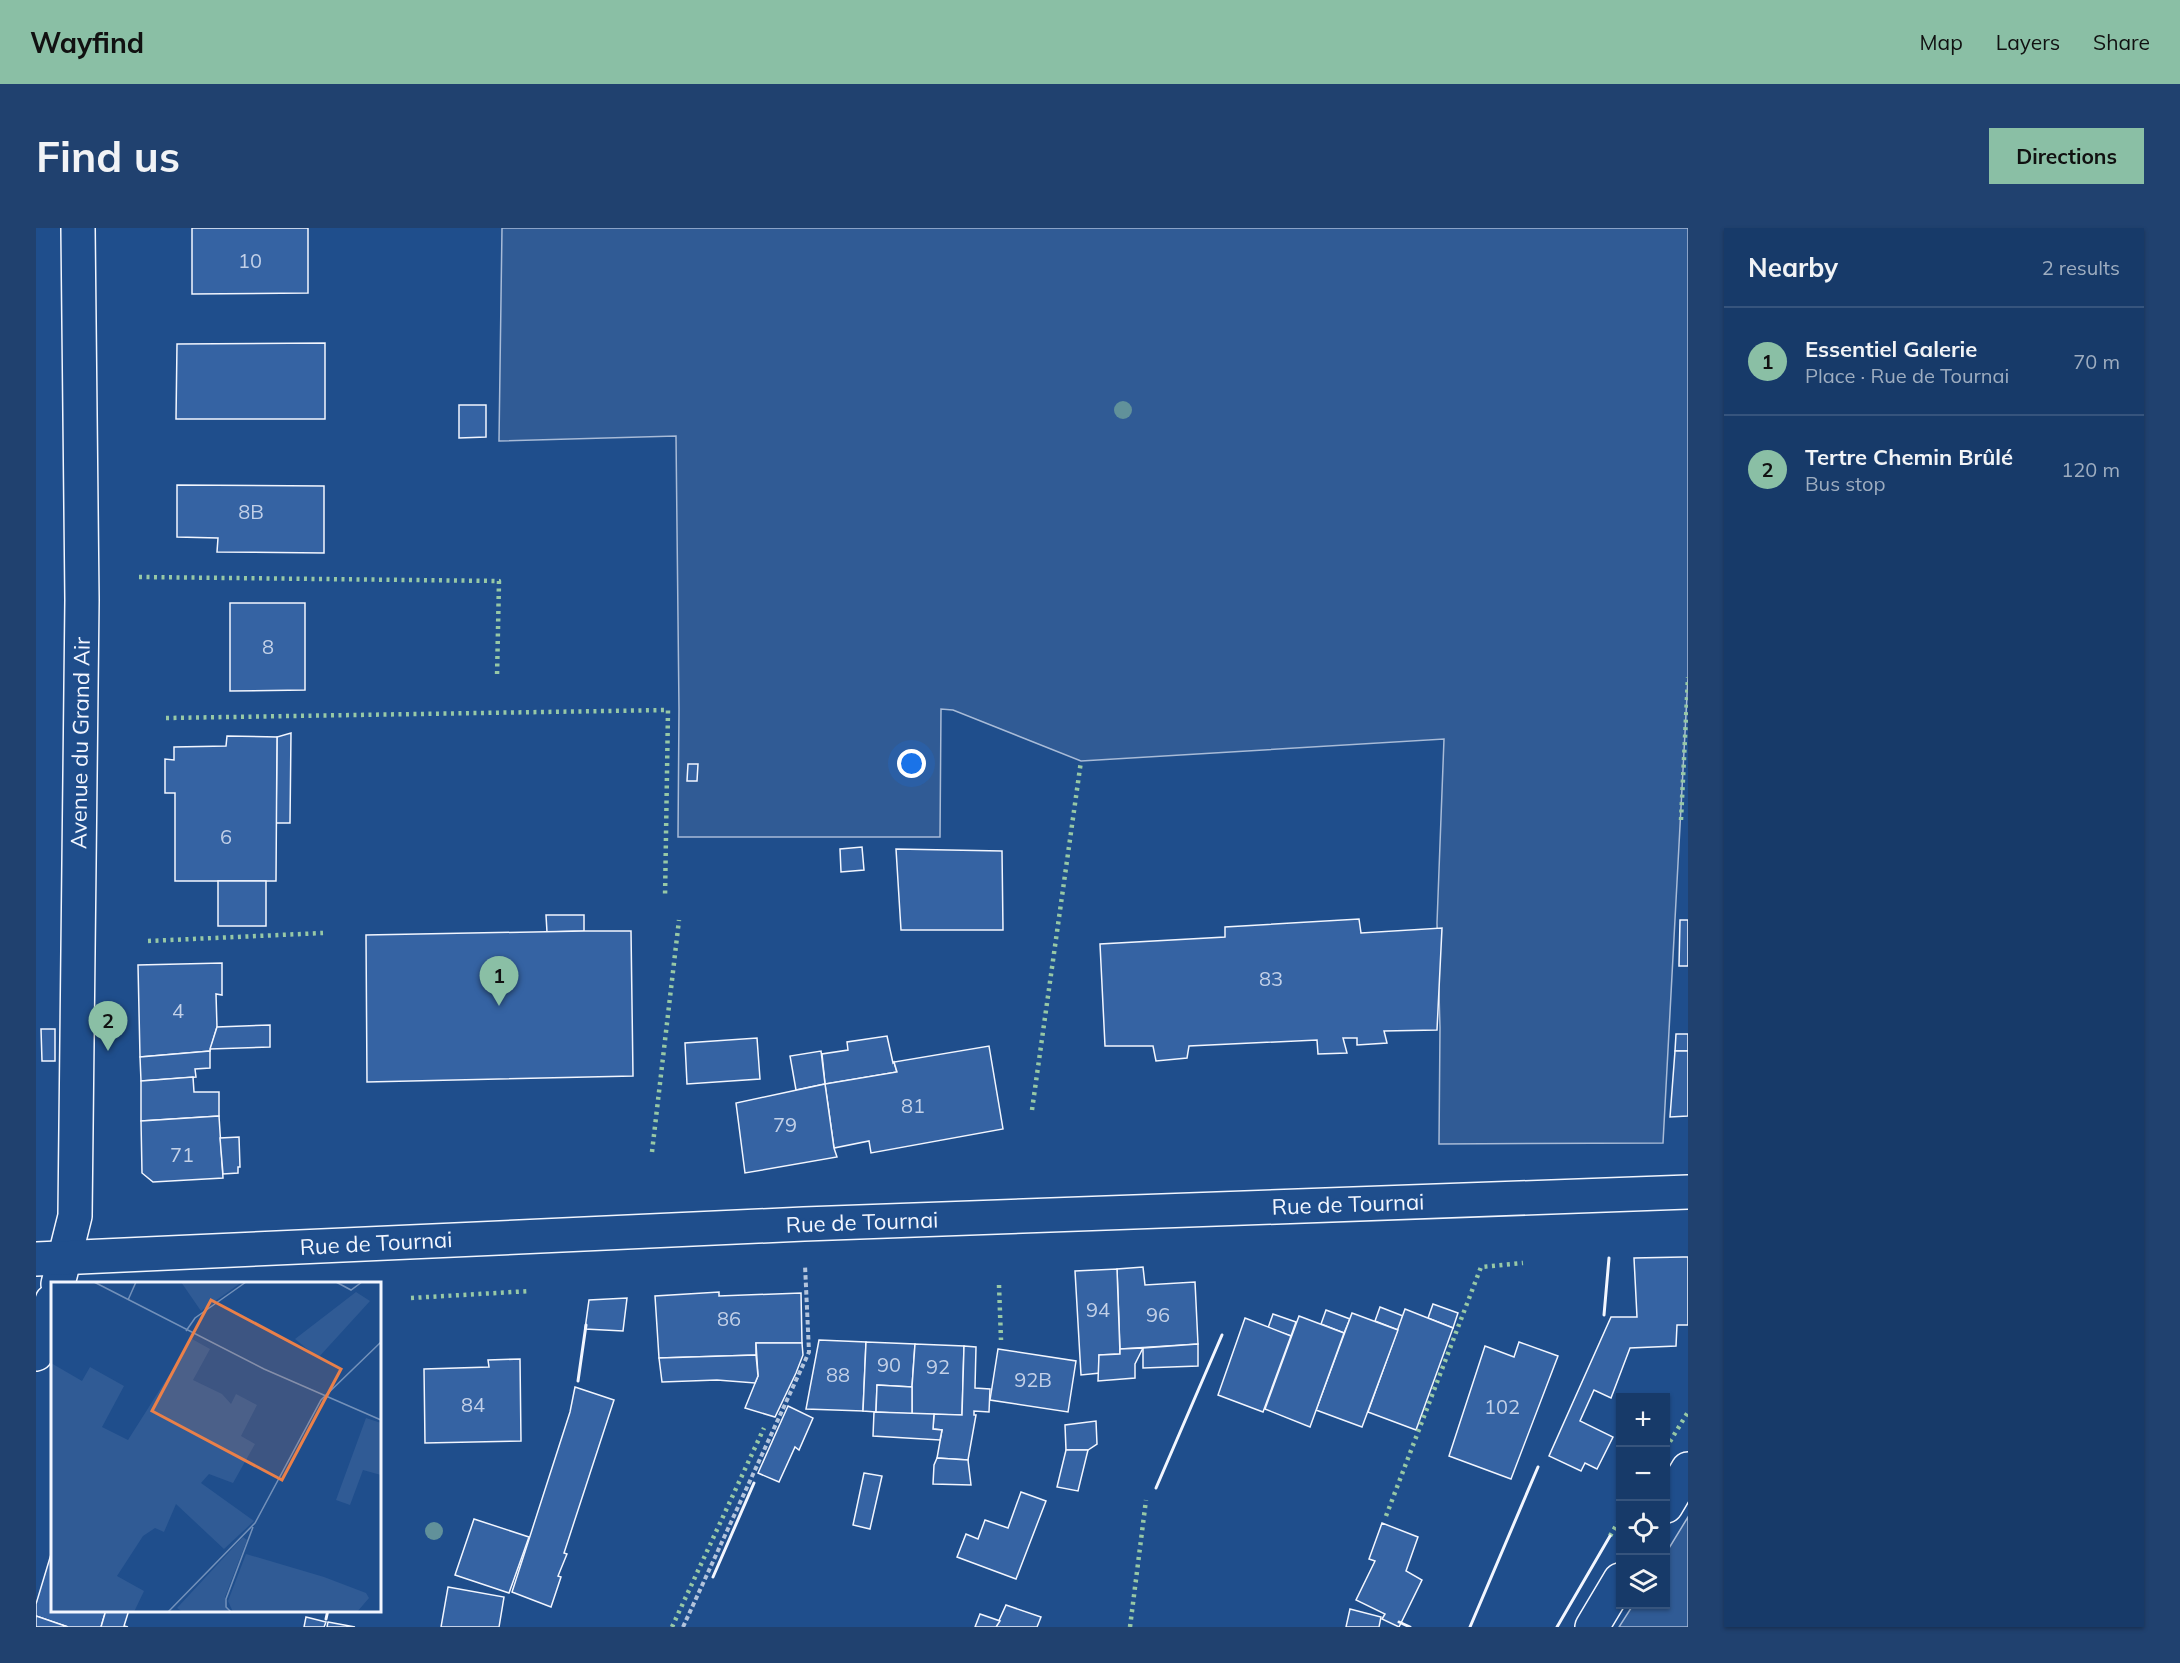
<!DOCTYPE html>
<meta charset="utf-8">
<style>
:root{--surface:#173a69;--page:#20416f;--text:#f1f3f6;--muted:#9eadc0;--line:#36547d;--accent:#8abfa5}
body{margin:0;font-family:Mulish,sans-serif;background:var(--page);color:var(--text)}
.controls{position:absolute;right:18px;bottom:18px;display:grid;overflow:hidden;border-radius:0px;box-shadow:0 2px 4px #0004}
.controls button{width:54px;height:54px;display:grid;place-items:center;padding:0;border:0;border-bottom:2px solid var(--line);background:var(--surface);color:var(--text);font:30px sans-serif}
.you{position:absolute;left:876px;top:536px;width:21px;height:21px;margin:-15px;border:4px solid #fff;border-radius:50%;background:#1a73e8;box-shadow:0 0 0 9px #1a73e833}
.badge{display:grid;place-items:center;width:39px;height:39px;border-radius:50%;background:var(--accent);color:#111;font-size:20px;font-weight:700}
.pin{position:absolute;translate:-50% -50px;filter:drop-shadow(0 2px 3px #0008)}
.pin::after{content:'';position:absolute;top:32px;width:21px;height:18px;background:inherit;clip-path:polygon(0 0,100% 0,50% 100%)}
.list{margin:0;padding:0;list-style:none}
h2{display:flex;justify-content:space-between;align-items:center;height:78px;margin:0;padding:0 24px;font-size:26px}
h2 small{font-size:20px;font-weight:400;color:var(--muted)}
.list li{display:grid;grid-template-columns:39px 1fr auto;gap:18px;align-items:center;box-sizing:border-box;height:108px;padding:0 24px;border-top:2px solid var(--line)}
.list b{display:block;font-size:22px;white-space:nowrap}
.list p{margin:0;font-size:20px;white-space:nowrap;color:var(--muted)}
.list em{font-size:20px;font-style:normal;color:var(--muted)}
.icon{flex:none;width:33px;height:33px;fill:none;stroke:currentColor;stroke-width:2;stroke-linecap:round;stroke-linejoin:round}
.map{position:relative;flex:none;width:1652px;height:1399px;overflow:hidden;border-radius:0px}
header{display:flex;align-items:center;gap:36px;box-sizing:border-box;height:84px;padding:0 30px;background:var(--accent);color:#111}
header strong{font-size:28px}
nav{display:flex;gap:33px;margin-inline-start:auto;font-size:21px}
.intro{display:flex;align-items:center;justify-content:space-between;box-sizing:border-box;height:144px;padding:0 36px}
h1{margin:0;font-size:42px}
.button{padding:15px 27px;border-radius:0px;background:var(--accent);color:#111;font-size:21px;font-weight:700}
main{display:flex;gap:36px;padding:0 36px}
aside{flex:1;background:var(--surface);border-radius:0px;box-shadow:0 2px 4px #0004}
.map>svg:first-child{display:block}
</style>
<header>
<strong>Wayfind</strong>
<nav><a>Map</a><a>Layers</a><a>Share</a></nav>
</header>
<div class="intro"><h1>Find us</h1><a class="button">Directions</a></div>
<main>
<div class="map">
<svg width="1652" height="1399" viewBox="0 0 1652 1399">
<rect width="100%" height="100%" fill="#1f4e8c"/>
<g fill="#305b95" stroke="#a8bbd7" stroke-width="1.5">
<path d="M 466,0 L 1652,0 L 1652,449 L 1627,915 L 1403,916 L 1404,800 L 1401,695 L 1408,511 L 1045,533 L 917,482 L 905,481 L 904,609 L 642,609 L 643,481 L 640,208 L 463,213 Z"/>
<path d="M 1652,1289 L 1652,1399 L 1583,1399 L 1597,1377 L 1630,1376 L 1630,1325 Z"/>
</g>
<g fill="#3563a3" stroke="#f2f6ff" stroke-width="1.5">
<path d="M 156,0 L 272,0 L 272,65 L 156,66 Z"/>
<path d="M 289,115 L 289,191 L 140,191 L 141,116 Z"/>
<path d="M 423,177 L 450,177 L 450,209 L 423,210 Z"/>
<path d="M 141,257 L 288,258 L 288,325 L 181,324 L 182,310 L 141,309 Z"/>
<path d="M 194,375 L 269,375 L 269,462 L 194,463 Z"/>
<path d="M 255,505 L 254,595 L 240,595 L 241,509 Z"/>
<path d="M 191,508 L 241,509 L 240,653 L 139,653 L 139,565 L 129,565 L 129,531 L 138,532 L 138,519 L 190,518 Z"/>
<path d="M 652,536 L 662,536 L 661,553 L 651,553 Z"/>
<path d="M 826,619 L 828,642 L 805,644 L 804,621 Z"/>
<path d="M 860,621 L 966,623 L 967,702 L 865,702 Z"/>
<rect x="182" y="653" width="48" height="45"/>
<path d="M 510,687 L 548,687 L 548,703 L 511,704 Z"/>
<path d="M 1323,691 L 1325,705 L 1406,700 L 1401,802 L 1348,803 L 1351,815 L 1321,817 L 1321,810 L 1307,810 L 1311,825 L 1282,826 L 1281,812 L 1153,818 L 1151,830 L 1120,833 L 1117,818 L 1069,818 L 1064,716 L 1189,709 L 1189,699 Z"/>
<path d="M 1644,692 L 1652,692 L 1652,738 L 1643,738 Z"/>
<path d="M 548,703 L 595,703 L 597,848 L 331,854 L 330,707 Z"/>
<path d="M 186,735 L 186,767 L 180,766 L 181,799 L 174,823 L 104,829 L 102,737 Z"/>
<path d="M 234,797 L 234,819 L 174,821 L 181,799 Z"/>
<path d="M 5,801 L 19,801 L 19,833 L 6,833 Z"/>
<path d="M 1640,806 L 1652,806 L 1652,823 L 1639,823 Z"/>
<path d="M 851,808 L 857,835 L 858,834 L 861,844 L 789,856 L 786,826 L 812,822 L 811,814 Z"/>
<path d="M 721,810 L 724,851 L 651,856 L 649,815 Z"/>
<path d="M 953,818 L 967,901 L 835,925 L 833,913 L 798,920 L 789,856 L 861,844 L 858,834 Z"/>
<path d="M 174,823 L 174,840 L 159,841 L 160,849 L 105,853 L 104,829 Z"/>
<path d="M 785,823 L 789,856 L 760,862 L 754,828 Z"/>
<path d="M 1639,823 L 1652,823 L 1652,888 L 1634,889 Z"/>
<path d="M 157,849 L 158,864 L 183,864 L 183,888 L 105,893 L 105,853 Z"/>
<path d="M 789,856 L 798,920 L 801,929 L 709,945 L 700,875 Z"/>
<path d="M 183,888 L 187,950 L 117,954 L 106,945 L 105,893 Z"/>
<path d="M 203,909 L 204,939 L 202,939 L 202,945 L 187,946 L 184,910 Z"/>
<path d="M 1647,1029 L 1652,1029 L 1652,1097 L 1641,1097 L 1640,1118 L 1594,1120 L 1575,1170 L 1558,1162 L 1544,1193 L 1577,1209 L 1561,1241 L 1549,1235 L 1545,1243 L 1513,1228 L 1575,1089 L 1601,1089 L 1598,1030 Z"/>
<path d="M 1107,1039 L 1109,1057 L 1159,1054 L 1162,1116 L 1084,1121 L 1081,1041 Z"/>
<path d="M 1081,1041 L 1084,1126 L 1063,1127 L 1064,1145 L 1045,1147 L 1039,1043 Z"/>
<path d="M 683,1064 L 683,1068 L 765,1065 L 766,1115 L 720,1115 L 720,1127 L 623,1130 L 619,1068 Z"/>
<path d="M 591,1070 L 587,1103 L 549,1101 L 553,1072 Z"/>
<path d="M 1397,1076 L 1422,1085 L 1417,1100 L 1392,1090 Z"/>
<path d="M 1344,1079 L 1367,1088 L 1362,1102 L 1339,1093 Z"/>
<path d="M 1369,1081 L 1417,1100 L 1380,1202 L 1332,1184 Z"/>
<path d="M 1290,1082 L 1314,1091 L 1308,1105 L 1285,1096 Z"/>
<path d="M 1316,1085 L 1362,1102 L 1326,1199 L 1280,1182 Z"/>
<path d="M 1237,1086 L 1260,1094 L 1255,1108 L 1232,1100 Z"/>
<path d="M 1263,1088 L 1308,1105 L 1274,1199 L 1229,1181 Z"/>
<path d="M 1209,1090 L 1255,1108 L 1227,1184 L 1182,1167 Z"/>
<path d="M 783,1112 L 830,1114 L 827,1183 L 770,1181 Z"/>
<path d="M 830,1114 L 879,1116 L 876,1159 L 841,1157 L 840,1184 L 827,1183 Z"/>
<path d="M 1483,1114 L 1522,1128 L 1475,1251 L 1413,1228 L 1449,1118 L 1478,1129 Z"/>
<path d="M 720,1115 L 766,1115 L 767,1127 L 760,1145 L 739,1189 L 709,1180 L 722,1148 Z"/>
<path d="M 879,1116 L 928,1118 L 926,1187 L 876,1186 L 876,1159 Z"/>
<path d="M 1162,1116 L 1162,1138 L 1107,1140 L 1107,1120 Z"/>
<path d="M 928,1118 L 940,1119 L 939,1160 L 954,1161 L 953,1184 L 938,1183 L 938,1187 L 940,1187 L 932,1232 L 901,1230 L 906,1202 L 897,1201 L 898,1186 L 926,1187 Z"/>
<path d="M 1107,1120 L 1099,1136 L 1099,1150 L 1062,1153 L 1063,1127 L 1084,1126 L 1084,1121 Z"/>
<path d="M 962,1121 L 1040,1133 L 1032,1184 L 954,1172 Z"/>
<path d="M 720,1127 L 722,1148 L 719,1155 L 681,1152 L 626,1154 L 623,1130 Z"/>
<path d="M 484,1131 L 485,1213 L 389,1215 L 388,1141 L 453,1139 L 452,1132 Z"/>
<path d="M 841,1157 L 876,1159 L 876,1186 L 840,1184 Z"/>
<path d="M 539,1159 L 578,1172 L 528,1325 L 531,1326 L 522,1348 L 525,1349 L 515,1379 L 476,1364 L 534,1184 Z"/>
<path d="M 752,1178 L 777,1190 L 763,1222 L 759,1219 L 743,1254 L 722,1245 Z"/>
<path d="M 838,1184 L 898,1186 L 897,1201 L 906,1202 L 904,1212 L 837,1208 Z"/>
<path d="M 1060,1193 L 1061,1216 L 1052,1222 L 1030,1222 L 1029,1197 Z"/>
<path d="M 1030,1222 L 1052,1222 L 1042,1263 L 1021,1259 Z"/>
<path d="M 901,1230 L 932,1232 L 935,1257 L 897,1256 L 898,1237 Z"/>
<path d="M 828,1245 L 846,1248 L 834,1301 L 817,1297 Z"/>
<path d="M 985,1264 L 1010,1273 L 980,1351 L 921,1329 L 930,1306 L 942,1311 L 949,1292 L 972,1300 Z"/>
<path d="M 438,1291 L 493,1309 L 473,1365 L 419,1347 Z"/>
<path d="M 1346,1295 L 1382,1309 L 1370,1343 L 1386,1352 L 1363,1399 L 1346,1391 L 1349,1386 L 1320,1372 L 1339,1333 L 1333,1331 Z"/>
<path d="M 16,1323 L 16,1382 L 70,1382 L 65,1399 L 32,1399 L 0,1388 L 0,1376 Z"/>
<path d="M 412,1359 L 468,1369 L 463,1399 L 405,1399 Z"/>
<path d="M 970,1377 L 1005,1389 L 1001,1399 L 960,1399 Z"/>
<path d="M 1314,1381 L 1345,1389 L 1343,1399 L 1310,1399 Z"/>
<path d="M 70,1382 L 93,1382 L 88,1398 L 92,1399 L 65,1399 Z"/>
<path d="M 944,1386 L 964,1393 L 960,1399 L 939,1399 Z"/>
<path d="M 0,1388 L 32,1399 L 0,1399 Z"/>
<path d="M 270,1389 L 290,1394 L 288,1399 L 268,1399 Z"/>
<path d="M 292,1394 L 319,1399 L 291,1399 Z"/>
</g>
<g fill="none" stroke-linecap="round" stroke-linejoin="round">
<defs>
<g id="street">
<path d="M 22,1056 L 39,988 L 46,372 L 42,0"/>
<path d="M 0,1126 L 16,1073"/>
<path d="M 1630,1278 L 1652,1241"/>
<path d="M 1556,1399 L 1584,1352"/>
</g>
<path id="primary" d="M 0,1031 L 768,996 L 1652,964"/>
</defs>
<use href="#street" stroke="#f2f6ff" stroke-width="36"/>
<use href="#primary" stroke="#f2f6ff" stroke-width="36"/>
<path stroke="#b3c4dc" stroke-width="4" stroke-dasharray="4.5 3" stroke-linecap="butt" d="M 647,1399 L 773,1124 L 769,1037"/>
<use href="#street" stroke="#1f4e8c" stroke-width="33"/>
<use href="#primary" stroke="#1f4e8c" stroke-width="33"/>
<g stroke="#97c8a6" stroke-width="4.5" stroke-dasharray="3 4.5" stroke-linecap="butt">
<path d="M 103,349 L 463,353 L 461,449"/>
<path d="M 130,490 L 632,482 L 629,670"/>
<path d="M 1645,592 L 1652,449"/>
<path d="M 112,713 L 287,705"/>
<path d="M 996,882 L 1045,533"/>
<path d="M 616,924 L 643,692"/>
<path d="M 963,1057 L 965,1112"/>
<path d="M 375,1070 L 494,1063"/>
<path d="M 1630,1220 L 1652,1184"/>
<path d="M 1350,1288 L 1445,1039 L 1487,1035"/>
<path d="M 1574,1308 L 1584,1291"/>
<path d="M 636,1399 L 728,1200"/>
<path d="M 1094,1399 L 1110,1272"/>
</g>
<g stroke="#f2f6ff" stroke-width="3">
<path d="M 1568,1087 L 1573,1030"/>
<path d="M 542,1153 L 550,1097"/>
<path d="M 1120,1260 L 1186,1107"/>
<path d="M 677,1349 L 718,1255"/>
<path d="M 290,1391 L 292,1382"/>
<path d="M 1363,1394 L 1374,1399"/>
<path d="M 1434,1399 L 1502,1239"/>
<path d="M 1521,1399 L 1574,1308"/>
</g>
</g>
<g fill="#61919a">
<circle cx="1087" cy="182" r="9"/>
<circle cx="398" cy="1303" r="9"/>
</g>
<g text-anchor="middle" stroke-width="4.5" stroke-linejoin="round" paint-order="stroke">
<g font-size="20" fill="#c3d1e8">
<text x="214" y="40">10</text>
<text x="215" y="291">8B</text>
<text x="232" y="426">8</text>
<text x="190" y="616">6</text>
<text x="1235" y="758">83</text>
<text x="142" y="790">4</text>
<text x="877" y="885">81</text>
<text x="749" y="904">79</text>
<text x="146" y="934">71</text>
<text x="1062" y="1089">94</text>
<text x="1122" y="1094">96</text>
<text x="693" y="1098">86</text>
<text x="853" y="1144">90</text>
<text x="902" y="1146">92</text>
<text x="802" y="1154">88</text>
<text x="997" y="1159">92B</text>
<text x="437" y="1184">84</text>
<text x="1466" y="1186">102</text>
</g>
<g font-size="22" fill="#f2f6ff" stroke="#1f4e8c">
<text transform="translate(44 515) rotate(-89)" y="8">Avenue du Grand Air</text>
<text transform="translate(1312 976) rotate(-2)" y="8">Rue de Tournai</text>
<text transform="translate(826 994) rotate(-2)" y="8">Rue de Tournai</text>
<text transform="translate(340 1015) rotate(-3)" y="8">Rue de Tournai</text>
</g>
</g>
<g transform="translate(15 1054)">
<rect width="330" height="330" fill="#1f4e8c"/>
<path d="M 130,0 L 191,0 L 150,29 ZM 305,10 L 319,19 L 267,76 L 244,57 ZM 141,57 L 159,67 L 142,98 L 171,112 L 180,122 L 185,112 L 206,123 L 190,154 L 204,162 L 182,201 L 158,192 L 150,201 L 203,239 L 173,267 L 125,222 L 113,250 L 104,246 L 92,254 L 66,294 L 93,309 L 83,330 L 0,330 L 0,81 L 31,99 L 39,85 L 73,104 L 51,145 L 77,158 ZM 315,136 L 330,141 L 330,193 L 312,188 L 299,223 L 285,218 ZM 192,255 L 196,258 L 174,315 L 177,330 L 132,330 L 126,326 ZM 195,272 L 273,295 L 315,311 L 318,316 L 306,330 L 182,330 L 177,319 Z" fill="#305b95"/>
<path fill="none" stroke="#7391ba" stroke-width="1.5" d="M 43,0 L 213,87 L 330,138M 285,0 L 300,8 L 311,0M 77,18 L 85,0M 135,49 L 144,36 L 195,0M 117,330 L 204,241 L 270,118 L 330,60M 180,330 L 175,325 L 175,317 L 202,245"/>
<path fill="#ea8049" fill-opacity="0.15" stroke="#ea8049" stroke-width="3" d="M 160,18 L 290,87 L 231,198 L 101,129 Z"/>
<rect width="330" height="330" fill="none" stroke="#f2f6ff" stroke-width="3"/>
</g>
</svg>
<div class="controls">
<button>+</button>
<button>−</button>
<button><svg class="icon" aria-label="locate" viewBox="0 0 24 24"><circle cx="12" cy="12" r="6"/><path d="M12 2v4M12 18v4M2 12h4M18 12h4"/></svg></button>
<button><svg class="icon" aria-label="layers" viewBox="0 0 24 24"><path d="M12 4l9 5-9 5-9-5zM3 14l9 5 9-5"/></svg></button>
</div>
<div class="you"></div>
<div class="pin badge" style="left:463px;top:778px">1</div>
<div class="pin badge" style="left:72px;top:823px">2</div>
</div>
<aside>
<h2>Nearby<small>2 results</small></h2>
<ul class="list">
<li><span class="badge">1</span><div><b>Essentiel Galerie</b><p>Place · Rue de Tournai</p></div><em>70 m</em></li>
<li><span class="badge">2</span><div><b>Tertre Chemin Brûlé</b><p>Bus stop</p></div><em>120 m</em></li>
</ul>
</aside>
</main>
